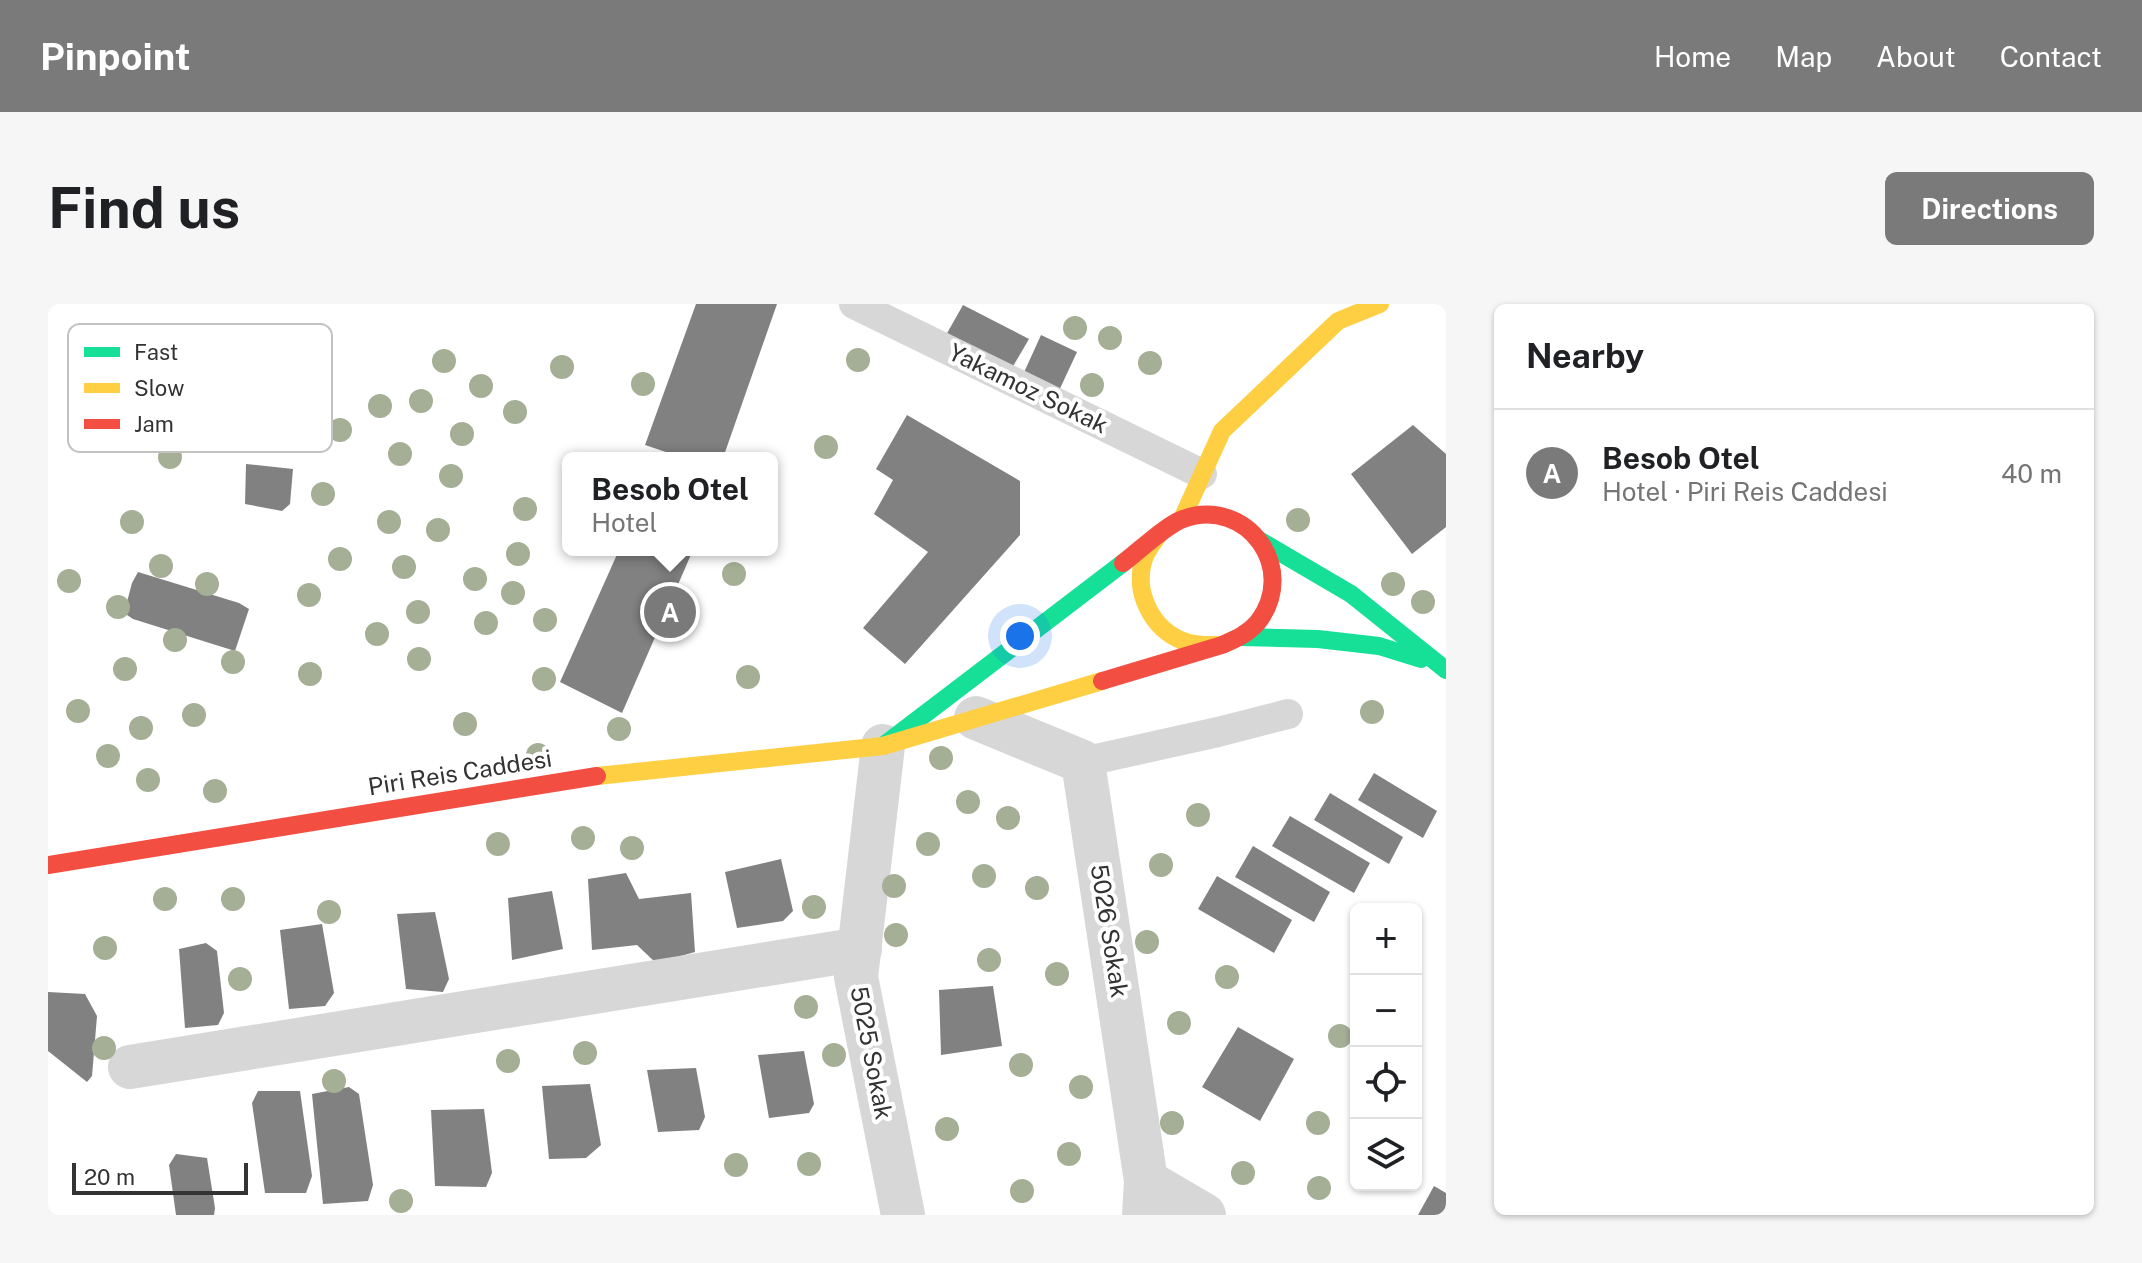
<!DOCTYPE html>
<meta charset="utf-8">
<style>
:root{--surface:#fff;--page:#f6f6f6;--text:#202124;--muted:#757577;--line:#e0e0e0;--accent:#7a7a7a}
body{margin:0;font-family:"Public Sans",sans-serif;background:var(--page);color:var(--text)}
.controls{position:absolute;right:24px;bottom:24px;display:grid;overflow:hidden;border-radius:12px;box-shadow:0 2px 6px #0004}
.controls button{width:72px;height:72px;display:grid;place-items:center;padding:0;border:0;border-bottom:2px solid var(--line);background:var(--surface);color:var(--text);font:40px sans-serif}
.scale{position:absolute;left:24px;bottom:20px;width:176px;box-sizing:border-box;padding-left:8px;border:4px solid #333;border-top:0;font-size:22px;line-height:28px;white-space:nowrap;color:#333;-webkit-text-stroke:6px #fff;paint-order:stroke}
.you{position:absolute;left:972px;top:332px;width:28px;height:28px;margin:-20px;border:6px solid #fff;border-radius:50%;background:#1a73e8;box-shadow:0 0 0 12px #1a73e833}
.badge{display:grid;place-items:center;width:52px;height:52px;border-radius:50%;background:var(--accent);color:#fff;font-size:26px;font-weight:700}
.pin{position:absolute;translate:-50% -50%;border:4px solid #fff;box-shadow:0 2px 8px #0006}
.popup{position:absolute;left:514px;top:148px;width:216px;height:104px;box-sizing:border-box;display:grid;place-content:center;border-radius:12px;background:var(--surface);filter:drop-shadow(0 2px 6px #0005);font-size:26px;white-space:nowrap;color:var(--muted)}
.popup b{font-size:30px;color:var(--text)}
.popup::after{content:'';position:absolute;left:50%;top:100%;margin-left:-16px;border:16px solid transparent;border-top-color:var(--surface)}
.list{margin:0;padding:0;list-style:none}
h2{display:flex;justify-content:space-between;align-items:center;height:104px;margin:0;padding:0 32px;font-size:34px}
h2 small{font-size:26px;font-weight:400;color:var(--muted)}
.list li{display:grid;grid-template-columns:52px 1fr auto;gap:24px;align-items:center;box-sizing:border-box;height:128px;padding:0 32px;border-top:2px solid var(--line)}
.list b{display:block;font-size:30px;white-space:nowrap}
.list p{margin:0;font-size:26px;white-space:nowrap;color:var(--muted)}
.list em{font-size:26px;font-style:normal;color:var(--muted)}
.icon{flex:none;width:44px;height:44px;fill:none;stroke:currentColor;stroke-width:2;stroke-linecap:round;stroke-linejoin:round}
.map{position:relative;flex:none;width:1398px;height:911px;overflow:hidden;border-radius:12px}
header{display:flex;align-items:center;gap:48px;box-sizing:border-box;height:112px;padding:0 40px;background:var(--accent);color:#fff}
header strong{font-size:38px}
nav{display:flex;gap:44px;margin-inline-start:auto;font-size:28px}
.intro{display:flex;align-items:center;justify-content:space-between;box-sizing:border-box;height:192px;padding:0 48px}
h1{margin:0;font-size:56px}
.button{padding:20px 36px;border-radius:12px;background:var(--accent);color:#fff;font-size:28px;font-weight:700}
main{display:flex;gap:48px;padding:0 48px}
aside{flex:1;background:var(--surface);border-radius:12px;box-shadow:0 2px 6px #0004}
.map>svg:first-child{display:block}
</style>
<header>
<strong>Pinpoint</strong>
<nav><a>Home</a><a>Map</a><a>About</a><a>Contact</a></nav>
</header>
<div class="intro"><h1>Find us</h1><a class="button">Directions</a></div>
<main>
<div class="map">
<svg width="1398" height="911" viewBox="0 0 1398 911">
<rect width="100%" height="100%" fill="#fff"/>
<g fill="#818181">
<path d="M 648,0 L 729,0 L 675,154 L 636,154 L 597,141 Z"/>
<path d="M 915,1 L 981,35 L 964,64 L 898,31 Z"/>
<path d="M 993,31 L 1029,48 L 1009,91 L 973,75 Z"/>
<path d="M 859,111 L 972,177 L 972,231 L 857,360 L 815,324 L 880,248 L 826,210 L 845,176 L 828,165 Z"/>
<path d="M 1365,121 L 1398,150 L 1398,223 L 1364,250 L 1303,170 Z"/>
<path d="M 198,160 L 245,165 L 242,200 L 234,207 L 197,200 Z"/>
<path d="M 571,246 L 645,246 L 574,409 L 512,378 Z"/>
<path d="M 90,268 L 191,299 L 201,305 L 187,347 L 85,315 L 76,309 L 84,279 Z"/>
<path d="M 1326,469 L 1389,507 L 1375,534 L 1310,496 Z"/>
<path d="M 1282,489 L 1355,533 L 1341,560 L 1266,516 Z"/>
<path d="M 1242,512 L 1322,559 L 1306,589 L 1224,542 Z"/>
<path d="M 1205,542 L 1282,588 L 1266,618 L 1187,573 Z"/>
<path d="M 733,555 L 745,607 L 735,617 L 689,624 L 677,568 Z"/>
<path d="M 578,569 L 591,595 L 643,589 L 647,648 L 608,659 L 589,641 L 544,646 L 540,575 Z"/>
<path d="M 1169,572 L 1244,616 L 1226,649 L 1150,605 Z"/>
<path d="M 504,587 L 515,645 L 464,656 L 460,594 Z"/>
<path d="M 387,608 L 401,675 L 395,688 L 358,685 L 349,610 Z"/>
<path d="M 274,620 L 286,689 L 277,702 L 241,705 L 232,626 Z"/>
<path d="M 158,639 L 169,647 L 176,709 L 170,721 L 137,724 L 131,645 Z"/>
<path d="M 945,682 L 954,742 L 893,751 L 891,686 Z"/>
<path d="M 0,688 L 37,690 L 49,712 L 44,772 L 39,778 L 0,747 Z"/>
<path d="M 1190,723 L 1246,755 L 1212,817 L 1154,783 Z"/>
<path d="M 756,747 L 766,800 L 761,809 L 721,814 L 710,751 Z"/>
<path d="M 648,764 L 657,813 L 651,826 L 610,828 L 599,766 Z"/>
<path d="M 542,780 L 553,841 L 538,854 L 501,855 L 494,782 Z"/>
<path d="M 301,783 L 311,790 L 325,881 L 320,897 L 275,900 L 264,790 Z"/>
<path d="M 210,787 L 252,787 L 264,872 L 258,889 L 217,889 L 204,799 Z"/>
<path d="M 436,805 L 444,869 L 438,883 L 387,882 L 383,806 Z"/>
<path d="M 128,850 L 159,854 L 167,904 L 166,911 L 128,911 L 121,861 Z"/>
<path d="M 1386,882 L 1398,889 L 1398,911 L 1370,911 Z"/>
</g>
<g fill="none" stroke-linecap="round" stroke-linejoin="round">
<g stroke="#d7d7d7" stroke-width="30">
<path d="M 806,0 L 1154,170"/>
<path d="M 1035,458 L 1170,428 L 1240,410"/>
</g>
<g stroke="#d7d7d7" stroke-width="44">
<path d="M 928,414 L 1035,458 L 1098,877 L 1096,911"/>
<path d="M 835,442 L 808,673 L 855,911"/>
<path d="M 82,763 L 812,645"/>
<path d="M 1098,877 L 1156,911"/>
</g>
<g stroke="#16e098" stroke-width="18">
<path d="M 1211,236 L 1303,290 L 1398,366"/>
<path d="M 1193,333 L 1270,335 L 1331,342 L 1373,355"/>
<path d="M 835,442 L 1075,259"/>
</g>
<g stroke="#ffcf43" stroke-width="18">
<path d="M 1134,215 L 1174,127 L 1290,17 L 1332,0"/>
<path d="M 1112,229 C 1106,238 1099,245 1096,255 C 1085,288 1104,325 1135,337 C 1147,342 1160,341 1172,341"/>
<path d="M 549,472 L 835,442 L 1054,377"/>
</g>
<g stroke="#f24e42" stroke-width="18">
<path d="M 1054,377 L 1174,341 C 1188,335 1200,330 1210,318 C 1251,265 1199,192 1135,215 C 1118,221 1091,247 1075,259"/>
<path d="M 0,561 L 549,472"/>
</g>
</g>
<g fill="#a4af96">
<circle cx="1027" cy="24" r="12"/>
<circle cx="1062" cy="34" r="12"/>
<circle cx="810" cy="56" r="12"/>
<circle cx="396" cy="57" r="12"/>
<circle cx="1102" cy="59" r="12"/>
<circle cx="514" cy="63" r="12"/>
<circle cx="255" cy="75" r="12"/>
<circle cx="595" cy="80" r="12"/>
<circle cx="1044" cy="81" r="12"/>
<circle cx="433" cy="82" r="12"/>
<circle cx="143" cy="95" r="12"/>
<circle cx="373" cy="97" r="12"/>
<circle cx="332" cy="102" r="12"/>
<circle cx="467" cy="108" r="12"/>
<circle cx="235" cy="114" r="12"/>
<circle cx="292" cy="126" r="12"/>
<circle cx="414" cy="130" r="12"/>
<circle cx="778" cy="143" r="12"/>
<circle cx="352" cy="150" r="12"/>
<circle cx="122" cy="153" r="12"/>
<circle cx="403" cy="172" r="12"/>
<circle cx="275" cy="190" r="12"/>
<circle cx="477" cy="205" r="12"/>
<circle cx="1250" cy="216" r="12"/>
<circle cx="84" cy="218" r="12"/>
<circle cx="341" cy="218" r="12"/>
<circle cx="390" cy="226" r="12"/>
<circle cx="470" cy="250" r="12"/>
<circle cx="292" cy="255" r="12"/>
<circle cx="113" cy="262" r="12"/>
<circle cx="356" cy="263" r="12"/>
<circle cx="686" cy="270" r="12"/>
<circle cx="427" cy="275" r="12"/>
<circle cx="21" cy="277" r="12"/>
<circle cx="159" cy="280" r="12"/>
<circle cx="1345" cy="280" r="12"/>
<circle cx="465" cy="289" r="12"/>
<circle cx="261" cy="291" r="12"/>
<circle cx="1375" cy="298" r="12"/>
<circle cx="70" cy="303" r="12"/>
<circle cx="370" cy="308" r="12"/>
<circle cx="497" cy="316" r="12"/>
<circle cx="438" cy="319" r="12"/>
<circle cx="329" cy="330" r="12"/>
<circle cx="127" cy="336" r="12"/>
<circle cx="371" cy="355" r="12"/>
<circle cx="185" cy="358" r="12"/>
<circle cx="77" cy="365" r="12"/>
<circle cx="262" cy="370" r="12"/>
<circle cx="700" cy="373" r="12"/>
<circle cx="496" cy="375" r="12"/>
<circle cx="30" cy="407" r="12"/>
<circle cx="1324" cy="408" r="12"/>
<circle cx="146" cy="411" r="12"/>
<circle cx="417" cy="420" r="12"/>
<circle cx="93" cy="424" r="12"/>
<circle cx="571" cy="425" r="12"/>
<circle cx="490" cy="451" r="12"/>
<circle cx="60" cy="452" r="12"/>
<circle cx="893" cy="454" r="12"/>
<circle cx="100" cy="476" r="12"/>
<circle cx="167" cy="487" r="12"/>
<circle cx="920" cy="498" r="12"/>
<circle cx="1150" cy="511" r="12"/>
<circle cx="960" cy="514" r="12"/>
<circle cx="535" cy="534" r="12"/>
<circle cx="450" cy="540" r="12"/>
<circle cx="880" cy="540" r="12"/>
<circle cx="584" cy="544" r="12"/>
<circle cx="1113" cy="561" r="12"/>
<circle cx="936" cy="572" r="12"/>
<circle cx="846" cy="582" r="12"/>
<circle cx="989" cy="584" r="12"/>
<circle cx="117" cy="595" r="12"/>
<circle cx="185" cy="595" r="12"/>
<circle cx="766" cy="603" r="12"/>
<circle cx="281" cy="608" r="12"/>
<circle cx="848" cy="631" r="12"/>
<circle cx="1099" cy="638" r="12"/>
<circle cx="57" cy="644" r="12"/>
<circle cx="941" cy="656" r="12"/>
<circle cx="1009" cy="670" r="12"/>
<circle cx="1179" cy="673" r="12"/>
<circle cx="192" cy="675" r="12"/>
<circle cx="758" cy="703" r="12"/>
<circle cx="1131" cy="719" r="12"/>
<circle cx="1292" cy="732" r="12"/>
<circle cx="56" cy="744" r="12"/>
<circle cx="537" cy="749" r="12"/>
<circle cx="786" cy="751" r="12"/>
<circle cx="460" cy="757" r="12"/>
<circle cx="973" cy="761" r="12"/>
<circle cx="286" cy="777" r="12"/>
<circle cx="1033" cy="783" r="12"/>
<circle cx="1124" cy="819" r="12"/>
<circle cx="1270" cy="819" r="12"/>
<circle cx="899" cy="825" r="12"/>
<circle cx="1021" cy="850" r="12"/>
<circle cx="761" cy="860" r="12"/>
<circle cx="688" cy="861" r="12"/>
<circle cx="1195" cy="869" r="12"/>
<circle cx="1271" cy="884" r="12"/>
<circle cx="974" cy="887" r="12"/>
<circle cx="353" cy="897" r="12"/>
</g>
<g text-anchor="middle" stroke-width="8" stroke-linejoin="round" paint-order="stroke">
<g font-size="24" fill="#333" stroke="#fff">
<text transform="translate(980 85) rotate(26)" y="8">Yakamoz Sokak</text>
<text transform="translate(412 469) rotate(-9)" y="8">Piri Reis Caddesi</text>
<text transform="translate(1061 627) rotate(81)" y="8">5026 Sokak</text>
<text transform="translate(823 749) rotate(79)" y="8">5025 Sokak</text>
</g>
</g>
<rect x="20" y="20" width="264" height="128" rx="12" fill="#fff" stroke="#c2c2c2" stroke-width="2"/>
<rect x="36" y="43" width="36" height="10" fill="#16e098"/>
<rect x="36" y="79" width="36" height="10" fill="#ffcf43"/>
<rect x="36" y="115" width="36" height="10" fill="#f24e42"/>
<g font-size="22" fill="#333">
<text x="86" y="56">Fast</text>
<text x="86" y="92">Slow</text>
<text x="86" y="128">Jam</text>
</g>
</svg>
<div class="controls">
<button>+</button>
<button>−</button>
<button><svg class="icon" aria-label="locate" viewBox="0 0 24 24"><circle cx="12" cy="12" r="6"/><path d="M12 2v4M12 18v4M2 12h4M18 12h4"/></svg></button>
<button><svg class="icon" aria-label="layers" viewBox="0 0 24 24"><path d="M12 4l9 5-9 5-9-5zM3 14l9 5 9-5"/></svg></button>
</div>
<div class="scale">20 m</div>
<div class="you"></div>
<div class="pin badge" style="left:622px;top:308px">A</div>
<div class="popup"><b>Besob Otel</b>Hotel</div>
</div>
<aside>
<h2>Nearby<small></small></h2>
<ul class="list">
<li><span class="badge">A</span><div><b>Besob Otel</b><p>Hotel · Piri Reis Caddesi</p></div><em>40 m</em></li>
</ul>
</aside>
</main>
